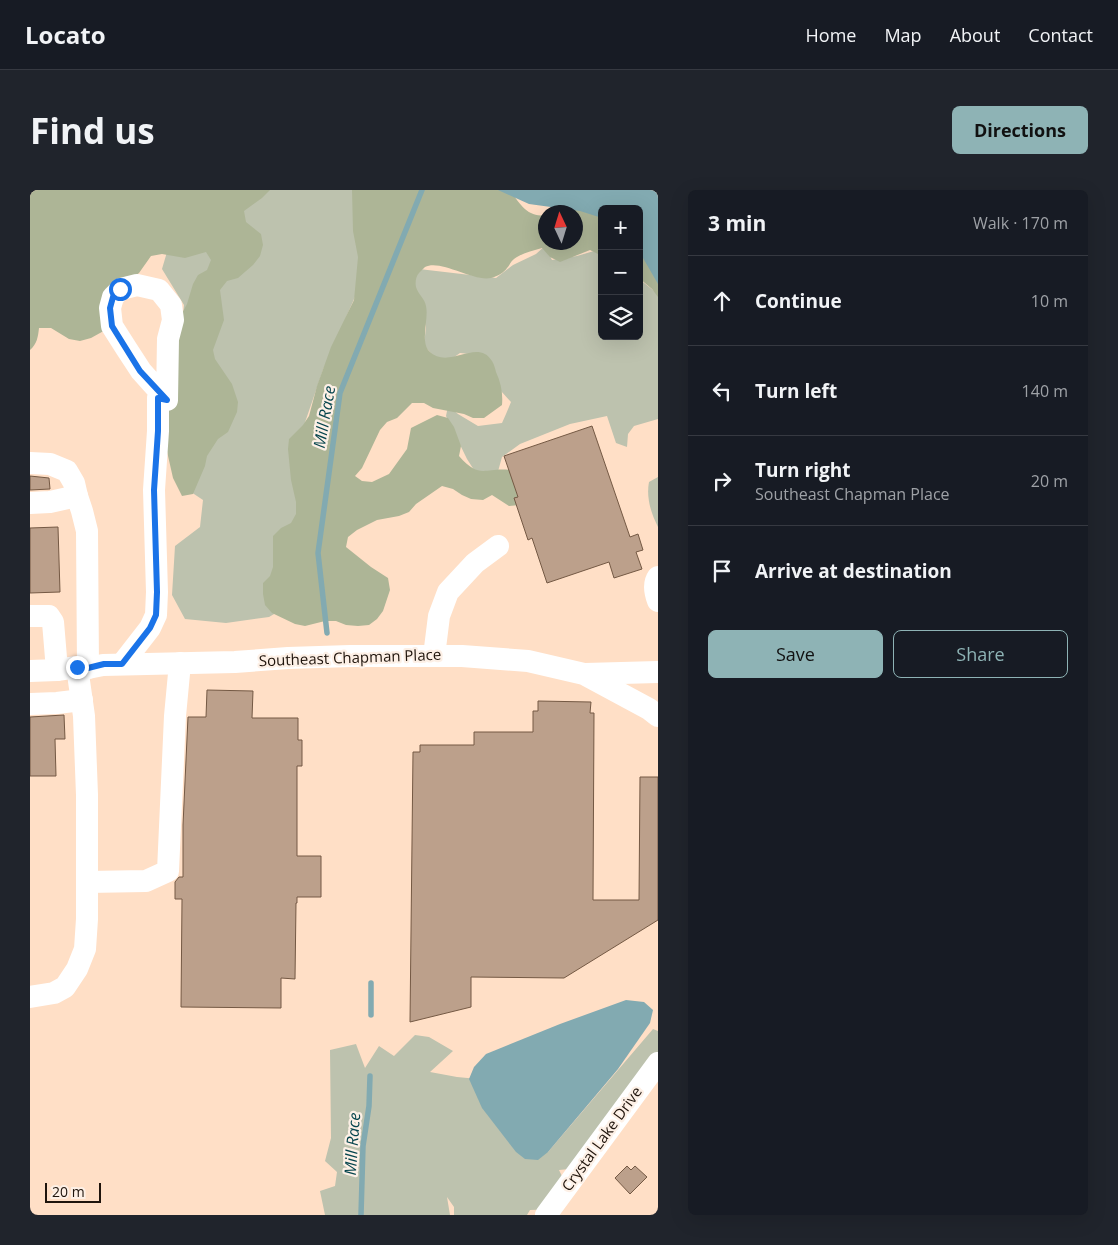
<!DOCTYPE html>
<meta charset="utf-8">
<style>
:root{--surface:#171b24;--page:#20242c;--text:#f1f3f6;--muted:#9ea1a6;--line:#363941;--accent:#8eb3b5}
body{margin:0;font-family:"Open Sans",sans-serif;background:var(--page);color:var(--text)}
.controls{position:absolute;right:15px;top:15px;display:grid;overflow:hidden;border-radius:8px;box-shadow:0 5px 20px #0002}
.controls button{width:45px;height:45px;display:grid;place-items:center;padding:0;border:0;border-bottom:1px solid var(--line);background:var(--surface);color:var(--text);font:25px sans-serif}
.compass{position:absolute;left:508px;top:15px;width:45px;height:45px;border-radius:50%;background:var(--surface);box-shadow:0 5px 20px #0002;rotate:356deg}
.scale{position:absolute;left:15px;bottom:12px;width:56px;box-sizing:border-box;padding-left:5px;border:2px solid #1f140c;border-top:0;font-size:14px;line-height:18px;white-space:nowrap;color:#1f140c;-webkit-text-stroke:4px #fdf0e6;paint-order:stroke}
.stop{position:absolute;width:15px;height:15px;margin:-11px;border:4px solid #1a73e8;border-radius:50%;background:#fff}
.stop.end{background:#1a73e8;border-color:#fff;box-shadow:0 1px 5px #0008}
.list{margin:0;padding:0;list-style:none}
h2{display:flex;justify-content:space-between;align-items:center;height:65px;margin:0;padding:0 20px;font-size:21px}
h2 small{font-size:16px;font-weight:400;color:var(--muted)}
.list li{display:grid;grid-template-columns:32px 1fr auto;gap:15px;align-items:center;box-sizing:border-box;height:90px;padding:0 20px;border-top:1px solid var(--line)}
.list b{display:block;font-size:19px;white-space:nowrap}
.list p{margin:0;font-size:16px;white-space:nowrap;color:var(--muted)}
.list em{font-size:16px;font-style:normal;color:var(--muted)}
.actions{display:flex;gap:10px;padding:15px 20px}
.actions a{flex:1;padding:11px 0;border:1px solid var(--accent);border-radius:8px;text-align:center;font-size:18px;color:var(--accent)}
.actions .main{background:var(--accent);color:#111}
.icon{flex:none;width:28px;height:28px;fill:none;stroke:currentColor;stroke-width:2;stroke-linecap:round;stroke-linejoin:round}
.map{position:relative;flex:none;width:628px;height:1025px;overflow:hidden;border-radius:8px}
header{display:flex;align-items:center;gap:30px;box-sizing:border-box;height:70px;padding:0 25px;background:var(--surface);border-bottom:1px solid var(--line)}
header strong{font-size:24px}
nav{display:flex;gap:28px;margin-inline-start:auto;font-size:18px}
.intro{display:flex;align-items:center;justify-content:space-between;box-sizing:border-box;height:120px;padding:0 30px}
h1{margin:0;font-size:35px}
.button{padding:12px 22px;border-radius:8px;background:var(--accent);color:#111;font-size:18px;font-weight:700}
main{display:flex;gap:30px;padding:0 30px}
aside{flex:1;background:var(--surface);border-radius:8px;box-shadow:0 5px 20px #0002}
.map>svg:first-child{display:block}
</style>
<header>
<strong>Locato</strong>
<nav><a>Home</a><a>Map</a><a>About</a><a>Contact</a></nav>
</header>
<div class="intro"><h1>Find us</h1><a class="button">Directions</a></div>
<main>
<div class="map">
<svg width="628" height="1025" viewBox="0 0 628 1025">
<rect width="100%" height="100%" fill="#ffdfc6"/>
<g fill="#bdc2ae">
<path d="M 206,0 L 356,0 L 328,100 L 293,180 L 271,244 L 261,414 L 239,427 L 196,433 L 155,429 L 142,405 L 145,356 L 170,337 L 173,310 L 149,294 L 148,175 L 154,115 L 132,79 L 142,45 Z"/>
<path d="M 515,56 L 522,70 L 547,66 L 564,61 L 572,65 L 572,146 L 609,146 L 609,89 L 628,104 L 628,229 L 604,236 L 598,244 L 597,257 L 586,253 L 577,226 L 540,234 L 490,254 L 472,267 L 467,285 L 446,283 L 437,269 L 416,226 L 418,216 L 428,224 L 448,236 L 472,233 L 476,224 L 481,212 L 471,201 L 449,165 L 430,163 L 420,170 L 409,173 L 394,155 L 396,137 L 392,118 L 384,99 L 383,83 L 389,79 L 466,88 L 483,75 L 506,64 Z"/>
<path d="M 628,287 L 628,337 C 621,323 616,308 619,292 Z"/>
<path d="M 623,839 L 628,841 L 628,863 L 560,977 L 529,980 L 539,1001 L 528,1019 L 500,1020 L 497,1025 L 424,1025 L 424,1017 L 417,1007 L 420,1025 L 295,1025 L 290,1001 L 305,996 L 307,982 L 295,971 L 301,948 L 300,860 L 326,854 L 335,878 L 349,856 L 364,866 L 385,845 L 399,847 L 423,861 L 400,882 L 427,887 L 448,889 L 518,962 Z"/>
</g>
<g fill="#adb596">
<path d="M 0,0 L 240,0 L 232,8 L 214,21 L 216,32 L 231,44 L 233,55 L 230,66 L 223,75 L 208,88 L 197,91 L 190,100 L 194,130 L 183,160 L 185,169 L 202,194 L 208,212 L 207,222 L 198,242 L 188,249 L 177,266 L 175,276 L 163,304 L 152,306 L 143,288 L 136,257 L 140,146 L 157,114 L 163,94 L 168,85 L 177,80 L 181,70 L 176,62 L 155,68 L 132,64 L 121,66 L 109,83 L 91,96 L 79,138 L 61,148 L 50,151 L 39,149 L 21,138 L 9,138 C 8,147 7,154 0,160 Z"/>
<path d="M 322,0 L 480,0 C 489,13 498,28 515,25 L 516,52 L 546,52 L 546,22 L 532,22 L 547,17 L 572,24 L 572,66 L 560,60 L 530,72 L 520,67 L 512,58 C 502,61 492,63 484,69 C 480,72 480,75 477,78 C 475,82 466,87 461,88 C 443,92 411,69 395,77 C 394,78 390,82 389,83 C 386,86 385,92 386,97 C 388,104 395,109 396,116 C 399,129 390,151 399,161 C 419,181 447,147 462,171 C 464,174 465,178 466,182 C 471,193 473,203 472,215 L 454,228 L 443,228 L 434,224 L 403,218 L 394,213 L 382,213 L 367,228 L 357,232 L 350,240 L 332,278 L 325,286 L 332,291 L 342,292 L 359,284 L 377,259 L 381,238 L 407,225 L 418,228 L 424,237 L 431,256 L 429,266 C 450,290 454,277 481,280 L 490,315 L 479,316 L 462,305 L 453,310 L 441,309 L 432,305 L 423,299 L 412,296 L 386,314 L 379,322 L 369,326 L 347,330 L 327,340 L 318,347 L 316,357 L 341,377 L 358,388 L 360,400 L 353,421 L 347,429 L 339,435 L 328,436 L 316,435 L 306,431 L 295,431 L 275,436 L 265,434 L 242,423 L 235,415 L 233,404 L 233,393 L 240,386 L 243,377 L 243,346 L 251,338 L 261,333 L 266,324 L 266,312 L 261,290 L 258,259 L 259,249 L 273,235 L 279,226 L 287,196 L 301,157 L 324,110 L 328,67 L 323,41 Z"/>
<path d="M 609,41 L 628,50 L 628,107 L 622,99 L 609,88 Z"/>
</g>
<g fill="#82aab1">
<path d="M 468,0 L 628,0 L 628,94 L 609,61 L 609,19 L 572,19 L 572,28 L 550,21 L 499,14 Z"/>
<path d="M 596,810 L 614,812 L 623,820 L 620,833 L 588,879 L 518,962 L 508,970 L 495,969 L 486,962 L 452,918 L 439,889 L 444,877 L 456,864 L 530,834 Z"/>
</g>
<g fill="none" stroke-linecap="round" stroke-linejoin="round">
<g stroke="#82aab1" stroke-width="5.5">
<path d="M 297,443 L 288,363 L 310,203 L 392,0"/>
<path d="M 341,825 L 341,793"/>
<path d="M 331,1025 L 333,956 L 339,916 L 340,886"/>
</g>
</g>
<g fill="#bca08b" stroke="#745944">
<path d="M 562,236 L 600,347 L 608,344 L 613,360 L 606,362 L 612,379 L 584,388 L 579,372 L 517,393 L 502,348 L 498,350 L 484,308 L 488,307 L 474,266 Z"/>
<path d="M 0,286 L 19,288 L 20,299 L 0,300 Z"/>
<path d="M 28,337 L 30,402 L 0,403 L 0,338 Z"/>
<path d="M 177,500 L 223,501 L 222,528 L 268,528 L 268,550 L 272,550 L 272,576 L 267,576 L 267,666 L 291,666 L 291,707 L 267,707 L 267,713 L 266,713 L 265,789 L 251,788 L 251,818 L 151,817 L 152,709 L 145,709 L 145,692 L 149,687 L 153,687 L 153,635 L 158,527 L 176,527 Z"/>
<path d="M 508,511 L 561,512 L 560,523 L 564,523 L 563,710 L 609,710 L 610,587 L 628,587 L 628,730 L 534,788 L 441,787 L 441,817 L 380,832 L 383,562 L 390,562 L 390,555 L 444,555 L 444,542 L 503,542 L 503,521 L 508,521 Z"/>
<path d="M 34,525 L 35,549 L 25,549 L 26,586 L 0,586 L 0,527 Z"/>
<path d="M 597,976 L 601,980 L 605,976 L 617,987 L 600,1004 L 585,988 Z"/>
</g>
<g fill="none" stroke-linecap="round" stroke-linejoin="round">
<g stroke="#fff" stroke-width="22">
<path d="M 0,273 L 20,274 L 37,281 L 44,293 L 47,306 L 52,321 L 57,341 L 58,478"/>
<path d="M 0,313 L 20,312 L 47,306"/>
<path d="M 628,387 C 623,394 625,403 628,411"/>
<path d="M 0,426 L 19,426 L 23,432 L 27,480"/>
<path d="M 404,466 L 409,426 L 418,402 L 445,373 L 468,356"/>
<path d="M 92,474 L 120,438 L 126,425 L 127,402 L 124,300 L 128,241 L 128,208 L 137,210 L 138,149 L 143,130 L 141,115 L 129,100 L 107,95 L 91,99 L 83,107 L 80,118 L 82,136 L 96,158 L 111,181 L 137,210"/>
<path d="M 0,481 L 27,480 L 47,477 L 58,478 L 73,475 L 205,472 L 258,468 L 320,466 L 432,466 L 498,471 L 554,484 L 619,519 L 628,526"/>
<path d="M 555,484 L 628,482"/>
<path d="M 0,514 L 27,513 L 52,510"/>
<path d="M 57,692 L 116,691 L 138,681 L 145,526 L 150,473"/>
<path d="M 0,807 L 24,803 L 35,797 L 47,779 L 55,759 L 57,729 L 57,605 L 54,526 L 47,477"/>
<path d="M 516,1025 L 628,873"/>
</g>
</g>
<g fill="none" stroke-linecap="round" stroke-linejoin="round">
<path stroke="#1a73e8" stroke-width="6" d="M 47,477 L 58,478 L 74,474 L 92,474 L 120,438 L 126,425 L 127,402 L 124,300 L 128,241 L 128,208 L 137,210 L 110,181 L 82,136 L 80,118 L 83,107 L 90,99"/>
</g>
<g text-anchor="middle" stroke-width="4.5" stroke-linejoin="round" paint-order="stroke">
<g font-size="15" fill="#1f140c" stroke="#fdf0e6">
<text transform="translate(320 468) rotate(-2)" y="5">Southeast Chapman Place</text>
<text transform="translate(572 949) rotate(-54)" y="5">Crystal Lake Drive</text>
</g>
<g font-size="16" font-style="italic" fill="#05444d" stroke="#fdf0e6">
<text transform="translate(294 227) rotate(-80)" y="6">Mill Race</text>
<text transform="translate(322 954) rotate(-86)" y="6">Mill Race</text>
</g>
</g>
</svg>
<div class="controls">
<button>+</button>
<button>−</button>
<button><svg class="icon" aria-label="layers" viewBox="0 0 24 24"><path d="M12 4l9 5-9 5-9-5zM3 14l9 5 9-5"/></svg></button>
</div>
<svg class="compass" viewBox="-18 -18 36 36"><path d="M0-13l5 13h-10z" fill="#e53935"/><path d="M0 13l5-13h-10z" fill="#9ea1a6"/></svg>
<div class="scale">20 m</div>
<div class="stop" style="left:90px;top:99px"></div>
<div class="stop end" style="left:47px;top:477px"></div>
</div>
<aside>
<h2>3 min<small>Walk · 170 m</small></h2>
<ul class="list">
<li><svg class="icon" aria-label="ahead" viewBox="0 0 24 24"><path d="M12 20V5M6 11l6-6 6 6"/></svg><div><b>Continue</b></div><em>10 m</em></li>
<li><svg class="icon" aria-label="left" viewBox="0 0 24 24"><path d="M17 20v-9H6M10 6l-5 5 5 5"/></svg><div><b>Turn left</b></div><em>140 m</em></li>
<li><svg class="icon" aria-label="right" viewBox="0 0 24 24"><path d="M7 20v-9h11M14 6l5 5-5 5"/></svg><div><b>Turn right</b><p>Southeast Chapman Place</p></div><em>20 m</em></li>
<li><svg class="icon" aria-label="arrive" viewBox="0 0 24 24"><path d="M6 21V4h12l-3 4 3 4H6"/></svg><div><b>Arrive at destination</b></div></li>
</ul>
<div class="actions"><a class="main">Save</a><a>Share</a></div>
</aside>
</main>
